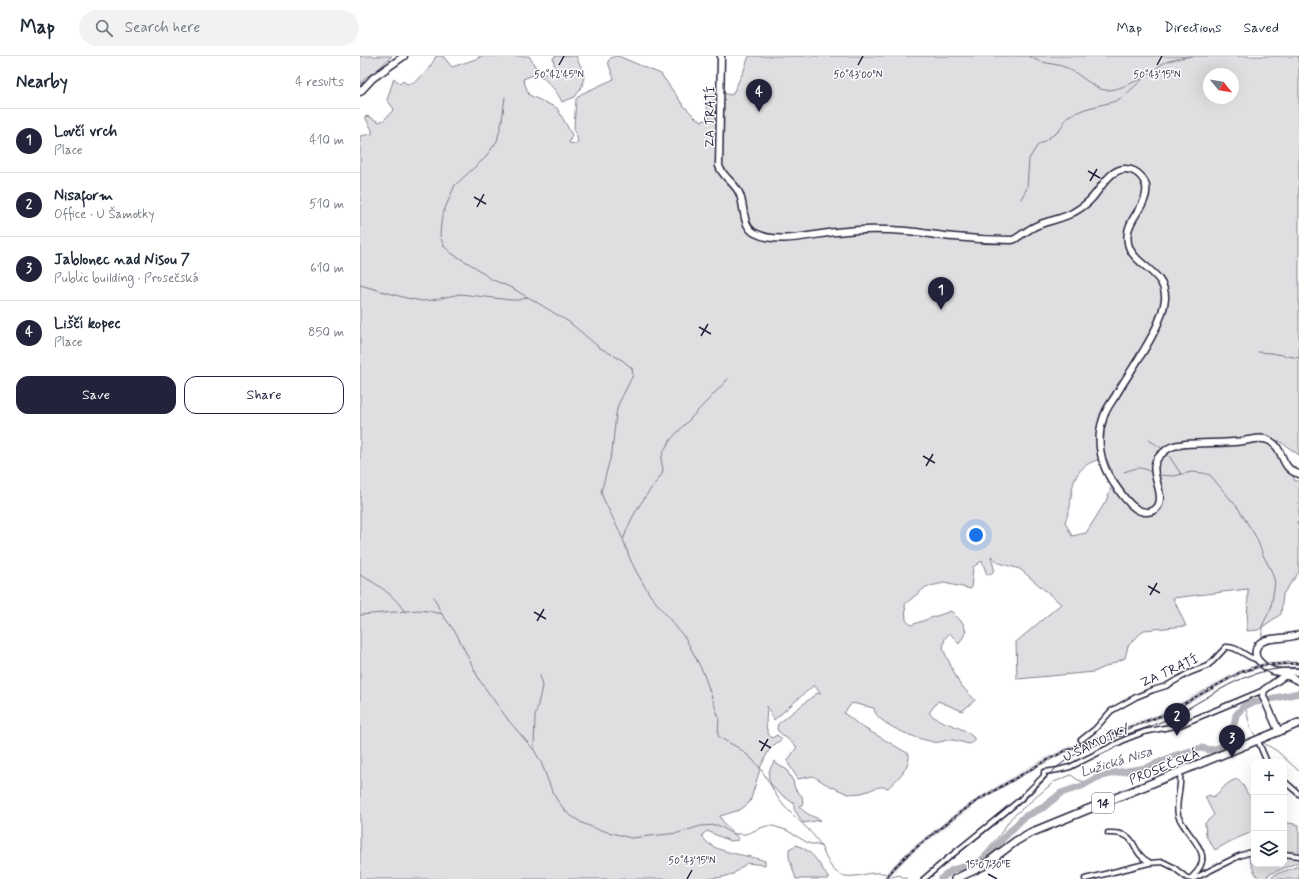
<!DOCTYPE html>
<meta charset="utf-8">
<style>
:root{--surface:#fff;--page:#f2f2f3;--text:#1f2937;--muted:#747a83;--line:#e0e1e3;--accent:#22223b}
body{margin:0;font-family:Mynerve,sans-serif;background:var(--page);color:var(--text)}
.controls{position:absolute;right:12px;bottom:12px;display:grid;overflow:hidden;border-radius:8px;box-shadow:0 4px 16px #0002}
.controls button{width:36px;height:36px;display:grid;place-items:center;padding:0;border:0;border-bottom:1px solid var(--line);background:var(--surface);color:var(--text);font:20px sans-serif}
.compass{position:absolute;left:843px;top:12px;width:36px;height:36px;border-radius:50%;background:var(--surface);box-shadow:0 4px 16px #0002;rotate:120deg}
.you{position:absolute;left:616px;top:479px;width:14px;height:14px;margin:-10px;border:3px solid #fff;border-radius:50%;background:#1a73e8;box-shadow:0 0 0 6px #1a73e833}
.badge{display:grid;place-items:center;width:26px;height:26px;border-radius:50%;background:var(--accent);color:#fff;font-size:13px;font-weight:700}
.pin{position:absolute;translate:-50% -33px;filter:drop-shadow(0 1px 2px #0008)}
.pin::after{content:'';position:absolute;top:21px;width:14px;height:12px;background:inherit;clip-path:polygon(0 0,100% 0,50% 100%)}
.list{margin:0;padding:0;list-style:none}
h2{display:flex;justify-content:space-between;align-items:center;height:52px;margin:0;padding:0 16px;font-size:17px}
h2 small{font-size:13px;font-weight:400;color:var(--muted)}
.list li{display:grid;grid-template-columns:26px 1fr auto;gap:12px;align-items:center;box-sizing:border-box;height:64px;padding:0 16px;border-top:1px solid var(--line)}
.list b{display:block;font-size:15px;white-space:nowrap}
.list p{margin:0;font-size:13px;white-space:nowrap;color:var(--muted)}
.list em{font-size:13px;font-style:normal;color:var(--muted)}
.actions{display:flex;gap:8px;padding:12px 16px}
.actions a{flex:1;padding:9px 0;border:1px solid var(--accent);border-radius:12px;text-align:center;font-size:14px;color:var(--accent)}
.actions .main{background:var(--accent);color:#fff}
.icon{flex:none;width:22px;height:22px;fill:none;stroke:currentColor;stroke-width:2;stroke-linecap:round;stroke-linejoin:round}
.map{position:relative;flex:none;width:939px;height:823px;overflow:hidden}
header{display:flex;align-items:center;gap:24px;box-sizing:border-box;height:56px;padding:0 20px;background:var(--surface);border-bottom:1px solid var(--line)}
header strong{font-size:19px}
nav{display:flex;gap:22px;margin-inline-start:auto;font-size:14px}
.search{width:280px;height:36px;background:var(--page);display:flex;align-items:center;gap:10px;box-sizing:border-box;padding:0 14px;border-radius:22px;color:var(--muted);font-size:15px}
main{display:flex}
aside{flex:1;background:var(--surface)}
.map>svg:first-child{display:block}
</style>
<header>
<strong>Map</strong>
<div class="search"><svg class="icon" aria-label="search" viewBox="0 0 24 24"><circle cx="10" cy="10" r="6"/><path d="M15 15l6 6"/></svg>Search here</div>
<nav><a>Map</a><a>Directions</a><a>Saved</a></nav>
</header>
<main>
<aside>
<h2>Nearby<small>4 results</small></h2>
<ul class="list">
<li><span class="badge">1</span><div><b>Lovčí vrch</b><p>Place</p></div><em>410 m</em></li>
<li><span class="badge">2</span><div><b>Nisaform</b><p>Office · U Šamotky</p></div><em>510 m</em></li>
<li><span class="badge">3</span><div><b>Jablonec nad Nisou 7</b><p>Public building · Prosečská</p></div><em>610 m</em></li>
<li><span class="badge">4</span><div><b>Liščí kopec</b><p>Place</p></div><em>850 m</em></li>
</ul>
<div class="actions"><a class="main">Save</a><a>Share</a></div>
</aside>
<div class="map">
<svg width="939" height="823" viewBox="0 0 939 823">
<rect width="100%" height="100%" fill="#fff"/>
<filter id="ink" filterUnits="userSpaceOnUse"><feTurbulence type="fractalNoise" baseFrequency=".025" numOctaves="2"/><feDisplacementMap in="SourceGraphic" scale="8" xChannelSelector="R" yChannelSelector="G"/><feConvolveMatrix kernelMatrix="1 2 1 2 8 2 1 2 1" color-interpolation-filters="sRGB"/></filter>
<g filter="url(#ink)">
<path fill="#eeeef1" d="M 939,604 L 939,609 L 904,612 L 882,618 L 804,662 L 706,697 L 679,711 L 621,745 L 550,800 L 528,823 L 521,823 L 533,809 L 546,796 L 596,756 L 618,741 L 676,706 L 704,692 L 802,656 L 880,613 L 903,606 Z"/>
<g fill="#dfdfe2" stroke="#80808e" fill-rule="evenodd">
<path d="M 0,0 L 32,0 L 16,15 L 6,21 L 0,28 Z"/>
<path d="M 76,0 L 83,0 L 92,11 L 119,2 L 119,0 L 169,0 L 179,17 L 163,23 L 169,39 L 197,52 L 212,79 L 209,87 L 216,88 L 218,85 L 214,72 L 216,43 L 221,38 L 254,23 L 248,6 C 249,2 254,0 258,0 L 301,18 L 323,49 L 336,62 L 342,65 L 350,63 L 344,40 L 356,36 L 372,39 L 384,14 L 389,0 L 939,0 L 939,399 L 918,384 L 935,425 L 939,425 L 939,468 L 937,466 L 939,473 L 939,516 L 923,538 L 921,558 L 898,574 L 887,575 L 888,533 L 813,542 L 826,570 L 784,574 L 768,590 L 765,602 L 734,616 L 657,623 L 656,586 L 701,548 L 660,513 L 639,507 L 631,500 L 634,513 L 632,518 L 627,519 L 622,505 L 613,511 L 611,533 L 584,527 L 566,531 L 545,548 L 546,564 L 551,569 L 591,555 L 603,567 L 606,576 L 599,588 L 590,577 L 585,582 L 583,593 L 599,627 L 615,644 L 602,655 L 578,645 L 569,657 C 581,669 603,669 614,682 L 614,686 L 609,688 C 603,687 597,684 591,684 C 587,683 583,686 579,686 C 576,687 572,686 570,685 C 556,683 514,667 514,652 L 492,647 L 484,657 L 499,669 L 549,698 C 551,710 537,724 528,732 C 518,729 515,733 505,736 C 500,738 494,737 488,738 L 466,728 L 453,720 L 438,723 L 428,707 L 428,704 L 437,691 L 418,675 L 417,672 L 418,668 L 457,637 L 461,638 L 454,629 L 414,664 L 407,650 C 407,659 403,676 412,682 L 417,679 L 422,683 L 410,692 L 401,710 L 390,746 L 380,754 L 360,760 C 365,772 373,774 379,784 L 370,785 L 347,775 L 342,779 C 349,798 389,798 405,805 L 405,809 L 387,807 L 373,818 L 363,821 L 347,823 L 0,823 L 0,80 L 12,78 L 12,74 L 5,61 L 8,60 L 19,66 L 24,64 L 34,53 L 27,44 L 34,22 L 40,28 L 43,25 L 47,28 C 59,27 71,11 76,0 ZM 849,18 L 873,18 L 873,42 L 849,42 ZM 746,402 L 755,422 L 746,445 L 726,477 L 712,480 L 705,466 C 707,461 709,456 710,451 C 711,448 710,445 711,442 C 713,418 722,406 746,402 Z"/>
<path d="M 196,0 L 216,0 L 223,15 L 224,21 L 222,30 L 215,41 L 202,46 C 197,35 189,27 180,19 L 180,18 L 196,18 L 193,2 Z"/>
<path d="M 415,705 L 418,709 L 426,713 L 433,725 L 435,733 L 442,740 L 443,748 L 439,750 C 445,758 452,760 461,764 L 443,767 L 434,753 L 434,748 C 421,737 397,727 415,705 Z"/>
<path d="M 878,723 L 882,727 L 887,737 L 894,746 L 894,775 L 871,785 L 855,794 L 846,780 L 845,767 L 854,759 L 845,741 L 850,739 L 853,741 C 862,735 866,725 878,723 Z"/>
<path d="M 924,766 L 939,769 L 939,798 L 924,796 Z"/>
<path d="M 436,789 C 454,795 459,808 469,823 L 436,823 L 429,801 L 429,793 Z"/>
<path d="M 894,797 L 894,808 L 924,808 L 924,800 L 939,801 L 939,806 L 912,817 L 908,819 L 906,823 L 900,823 C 893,817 891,807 888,799 Z"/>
<path d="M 939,810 L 939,823 L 910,823 L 916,818 Z"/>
</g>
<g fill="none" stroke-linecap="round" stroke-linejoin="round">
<g stroke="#7a7a88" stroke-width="1">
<path d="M 669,0 C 682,9 693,6 707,12 C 718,17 734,32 744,34 C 754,36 778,25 787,19 C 793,16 797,11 802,8 C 811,3 822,2 832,0"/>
<path d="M 145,41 L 142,65 L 137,85 L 125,102 L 95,129 L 84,155 L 81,167 L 80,180 L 84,190 L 91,197 L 115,211 L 129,222 L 152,232 L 167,241"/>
<path d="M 661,143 L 667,132 L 669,103 L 677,90 L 699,75 L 708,60 L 725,53 L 756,45 L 764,40 L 786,20"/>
<path d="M 0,229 L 46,242 L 62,245 L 72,244 L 100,238 L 151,244 L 159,244 L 168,241 L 209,266 L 240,292 L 262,304 L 272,312 L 273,319 L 258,349 L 256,358 L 252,396 L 241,436 L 244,444 L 263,483 L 270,503 L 277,517 L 290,539 L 326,583 L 343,616 L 359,662 L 358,680 C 364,685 370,687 377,691 C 382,694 388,700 393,704 C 407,718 412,736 424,750 C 436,763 452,774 461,790"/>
<path d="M 898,296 L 911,297 L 939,302"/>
<path d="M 789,384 L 803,393"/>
<path d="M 807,397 L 821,418"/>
<path d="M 764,416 C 777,412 780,409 792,417"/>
<path d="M 798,419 L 814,420 L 832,416 L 843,417 L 850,419 L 878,452 L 896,481 L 904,501 L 911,514 L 915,526 L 911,552 L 902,570 L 902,583"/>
<path d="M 264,482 C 271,458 287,438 302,418 L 303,414 L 301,403 L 304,394 L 312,382 L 368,323"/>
<path d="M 0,519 C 18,528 34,539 45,556"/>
<path d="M 74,541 L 81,557"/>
<path d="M 0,559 L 58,554 L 68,555 L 82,558 L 96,577 L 120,625 L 149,665 L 174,694 L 181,706 L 192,735 L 197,744 L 207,757 L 222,767 L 237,773 L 271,782 L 318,777 L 341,770 L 357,769 L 362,771 L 372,778 L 386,778 L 406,770 L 413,770 L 426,774 L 448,787 L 456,789 L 461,790 C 468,806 473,823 495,820 C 501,820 507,817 513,817 C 518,817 522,816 526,818"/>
<path d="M 885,650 L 891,673 L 897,682"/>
<path d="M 902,686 L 917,695 L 939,715"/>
<path d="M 174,693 L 175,661 L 182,631 L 180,619"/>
<path d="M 630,796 L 628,792 L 639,780 L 651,762 L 694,726 L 711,719 L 718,724 L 729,727"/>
<path d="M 530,821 L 532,821 L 539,819 L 547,823"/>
</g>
<path stroke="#b4b4bc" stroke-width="7" d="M 581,823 L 592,814 L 617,807 L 623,803 L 664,761 L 684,751 L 701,737 L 722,730 L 736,722 L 754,717 L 786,712 L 816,699 L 841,692 L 850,694 L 863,691 L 868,688 L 871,684 L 876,659 L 883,651 L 891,647 L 939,637"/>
<defs>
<g id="street">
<path d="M 721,684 L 735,673 L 751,655 L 776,641 L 793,634 L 806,630 L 829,617 L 847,610 L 853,605 L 866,591 C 878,590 886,602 898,604"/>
<path d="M 898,685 L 907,706"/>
<path d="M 820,717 C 822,732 815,745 818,759 C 819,763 822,767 824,770 C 837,790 854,801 831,822"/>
<path d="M 924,725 L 939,738"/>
<path d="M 748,777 C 781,776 768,795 789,806"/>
<path d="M 924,798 L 939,800"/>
<path d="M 564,823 L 587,803 L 644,757 L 661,743 L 684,720 L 684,716 L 698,714 L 710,711 L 766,683 L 784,676 L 820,669 L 904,634"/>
<path d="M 725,823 L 789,807 L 803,806 L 813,811 L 827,822 L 833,823 L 879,800 L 894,795"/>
</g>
<g id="secondary">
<path d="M 361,0 L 359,110 C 363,122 376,127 380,139 C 385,152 382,170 395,177 C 417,189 453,178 476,176 C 499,173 522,173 546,175 C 562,176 578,180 594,181 C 613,183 633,184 652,184 L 655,183 C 663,178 670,172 678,169 C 690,164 703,163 714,156 C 721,152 728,147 733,141 C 743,129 754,106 774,115 C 780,118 784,123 786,130 C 789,148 770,160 768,176 C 762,209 807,211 805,243 C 802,273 771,313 756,339 C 751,347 745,354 743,363 C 736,383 740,409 753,426 C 759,435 766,446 775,452 C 785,459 800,457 800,442 C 800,426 785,409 804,396 C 806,394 810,391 814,390 C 817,389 822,389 825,388 C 844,386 864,388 883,385 C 891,384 902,380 910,385 C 925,393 919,412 939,418"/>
<path d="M 0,36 L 13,22 L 44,0"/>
<path d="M 939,578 C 928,585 898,578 896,594 C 895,598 896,602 899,605 C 913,620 921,615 939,616"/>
<path d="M 919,676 L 903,640 L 904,634 L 924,620 L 928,620 L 939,625"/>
</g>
<path id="primary" d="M 595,823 L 623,810 L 656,785 L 670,777 L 939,667"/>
</defs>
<use href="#street" stroke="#22223b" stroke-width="7"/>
<use href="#secondary" stroke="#22223b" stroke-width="9"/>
<use href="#primary" stroke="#22223b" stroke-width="10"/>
<use href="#street" stroke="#fff" stroke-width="4"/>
<use href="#secondary" stroke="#fff" stroke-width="6"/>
<use href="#primary" stroke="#fff" stroke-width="7"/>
<path stroke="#22223b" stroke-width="1" d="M 568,823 C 594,800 623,779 650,756 C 669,739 686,718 708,703 C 735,684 773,679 803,665 C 852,643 881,610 939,612"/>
<defs>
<path id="rail" d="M 525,823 L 535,811 L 548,798 L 598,758 L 620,743 L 678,709 L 705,695 L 803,659 L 881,616 L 903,609 L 939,607"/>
</defs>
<use href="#rail" stroke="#22223b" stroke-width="2.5"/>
<use href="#rail" stroke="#fff" stroke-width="1" stroke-dasharray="3" stroke-linecap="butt"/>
</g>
</g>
<path fill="none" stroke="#22223b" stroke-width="1.5" d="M 199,9 L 204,0M 498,9 L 503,0M 797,9 L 802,0M 728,115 L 740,122M 730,125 L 737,113M 114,141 L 126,148M 117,151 L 124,138M 339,271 L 351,278M 341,280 L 348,268M 563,400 L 575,407M 566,410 L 573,398M 788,530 L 800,537M 790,539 L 797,527M 174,556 L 186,563M 177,565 L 184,553M 399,685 L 411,692M 401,695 L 408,683M 628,818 L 637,823M 327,823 L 332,814"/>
<g text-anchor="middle" stroke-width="3" stroke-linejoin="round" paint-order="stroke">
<rect fill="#fff" stroke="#646476" stroke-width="1" x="732" y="737" width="22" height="20" rx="3"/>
<g font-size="12" font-weight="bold" fill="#22223b">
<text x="743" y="751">14</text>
</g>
<g font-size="13" fill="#22223b" stroke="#fff">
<text transform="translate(349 61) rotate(-89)" y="5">ZA TRATÍ</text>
<text transform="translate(809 614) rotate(-24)" y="5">ZA TRATÍ</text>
<text transform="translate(736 686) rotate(-25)" y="5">U ŠAMOTKY</text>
<text transform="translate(804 710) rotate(-22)" y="5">PROSEČSKÁ</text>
</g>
<g font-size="14" font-style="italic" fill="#5c5c6f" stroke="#fff">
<text transform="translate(756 705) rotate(-17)" y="5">Lužická Nisa</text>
</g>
</g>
<g font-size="10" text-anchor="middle" fill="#22223b" stroke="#fff" stroke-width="3" stroke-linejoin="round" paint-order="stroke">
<text x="199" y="22">50°42'45"N</text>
<text x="498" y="22">50°43'00"N</text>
<text x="797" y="22">50°43'15"N</text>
<text x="332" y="808">50°43'15"N</text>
<text x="628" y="812">15°07'30"E</text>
</g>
</svg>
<div class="controls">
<button>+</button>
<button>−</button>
<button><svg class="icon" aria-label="layers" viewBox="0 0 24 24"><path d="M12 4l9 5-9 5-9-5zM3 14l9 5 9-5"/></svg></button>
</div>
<svg class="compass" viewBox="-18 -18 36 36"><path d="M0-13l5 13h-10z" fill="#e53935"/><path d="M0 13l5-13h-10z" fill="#747a83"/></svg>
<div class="you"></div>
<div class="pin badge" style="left:581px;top:254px">1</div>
<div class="pin badge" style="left:817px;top:680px">2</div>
<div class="pin badge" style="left:872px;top:702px">3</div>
<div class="pin badge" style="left:399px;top:56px">4</div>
</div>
</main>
